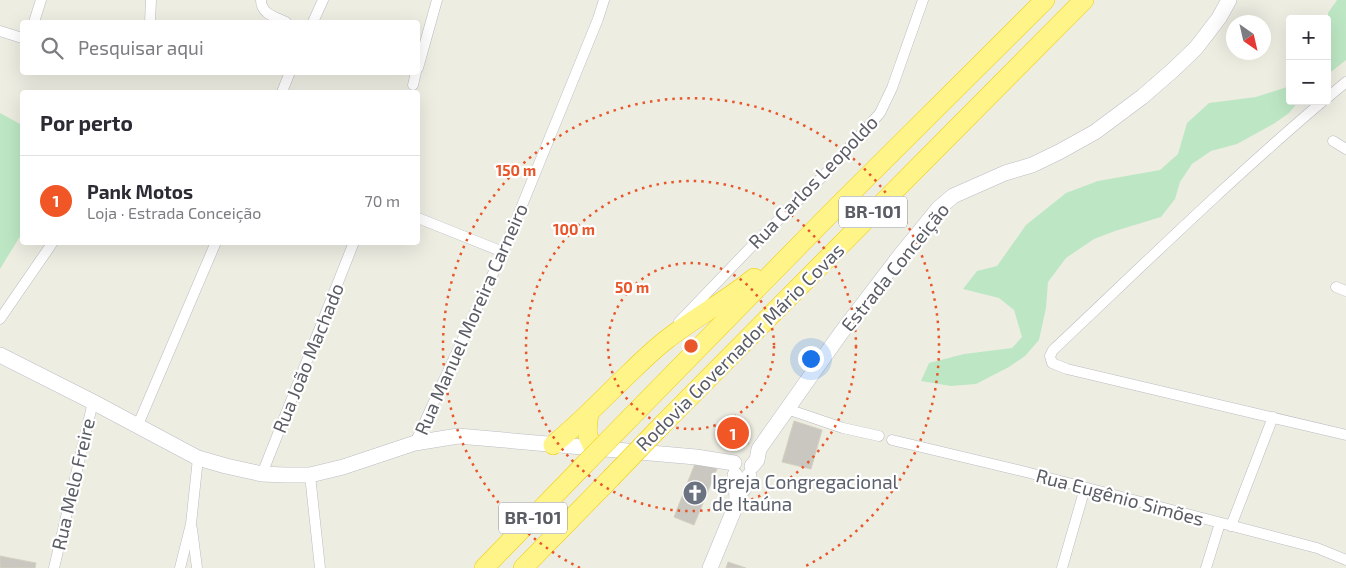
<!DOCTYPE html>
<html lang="pt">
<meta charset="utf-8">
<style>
:root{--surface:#fff;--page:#f7f7f7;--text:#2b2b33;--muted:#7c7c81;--line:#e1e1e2;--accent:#f05626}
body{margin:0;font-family:"Exo 2",sans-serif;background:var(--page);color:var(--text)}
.controls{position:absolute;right:15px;top:15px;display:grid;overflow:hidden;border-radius:5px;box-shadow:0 5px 20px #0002}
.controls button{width:45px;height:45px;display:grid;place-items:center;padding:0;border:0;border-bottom:1px solid var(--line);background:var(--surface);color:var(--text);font:25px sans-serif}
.compass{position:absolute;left:1226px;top:15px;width:45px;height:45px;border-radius:50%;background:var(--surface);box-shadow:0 5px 20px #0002;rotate:146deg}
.you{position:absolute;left:810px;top:358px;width:18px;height:18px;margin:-12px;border:4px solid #fff;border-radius:50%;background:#1a73e8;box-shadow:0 0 0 8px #1a73e833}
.badge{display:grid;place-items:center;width:32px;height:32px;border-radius:50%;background:var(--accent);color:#fff;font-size:16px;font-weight:700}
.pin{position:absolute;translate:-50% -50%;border:2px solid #fff;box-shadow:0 1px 5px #0006}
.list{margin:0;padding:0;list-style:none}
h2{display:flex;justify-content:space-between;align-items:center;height:65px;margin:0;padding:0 20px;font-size:21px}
h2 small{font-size:16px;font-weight:400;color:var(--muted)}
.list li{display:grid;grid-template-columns:32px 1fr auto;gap:15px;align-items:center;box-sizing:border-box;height:90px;padding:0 20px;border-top:1px solid var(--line)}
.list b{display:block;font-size:19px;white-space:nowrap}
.list p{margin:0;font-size:16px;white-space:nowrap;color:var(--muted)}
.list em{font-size:16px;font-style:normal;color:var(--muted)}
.icon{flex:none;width:28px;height:28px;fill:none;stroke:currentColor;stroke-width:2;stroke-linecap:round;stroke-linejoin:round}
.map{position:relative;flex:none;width:1346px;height:568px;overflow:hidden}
.search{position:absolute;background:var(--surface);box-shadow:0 5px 20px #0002;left:20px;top:20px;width:400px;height:55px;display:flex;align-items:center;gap:12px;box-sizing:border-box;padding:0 18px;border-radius:5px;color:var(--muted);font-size:19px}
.panel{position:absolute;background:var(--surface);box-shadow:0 5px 20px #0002;left:20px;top:90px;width:400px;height:155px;border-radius:5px}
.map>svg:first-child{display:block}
</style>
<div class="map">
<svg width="1346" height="568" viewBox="0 0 1346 568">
<rect width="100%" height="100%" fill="#eeede2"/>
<g fill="#bde7c4">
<path d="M 1337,0 L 1346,0 L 1346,60 L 1327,75 L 1328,13 Z"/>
<path d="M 1290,86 L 1290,101 L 1299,101 L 1289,113 L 1275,123 L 1237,144 L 1211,151 L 1192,164 L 1180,182 L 1175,199 L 1161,217 L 1115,231 L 1094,239 L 1066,258 L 1048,282 L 1046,308 L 1039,340 L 1025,356 L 1009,367 L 976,384 L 951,386 L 921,381 L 929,363 L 964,354 L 1012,348 L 1022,337 L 1014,310 L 999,298 L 963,289 L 977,271 L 997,266 L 1026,225 L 1066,193 L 1098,181 L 1160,170 L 1178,154 L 1187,123 L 1209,103 L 1256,97 Z"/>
<path d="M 0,113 L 22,125 L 22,235 L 19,238 L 0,269 Z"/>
</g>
<g fill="#c9c7bf" stroke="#d3d0c0">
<path d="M 741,418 L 749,444 L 720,443 L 721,423 Z"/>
<path d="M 794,421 L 822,430 L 811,469 L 782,462 Z"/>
<path d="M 696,461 L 717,469 L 694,525 L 674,517 Z"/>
<path d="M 0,556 L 36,563 L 35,568 L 0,568 Z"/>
<path d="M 728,562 L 746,568 L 726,568 Z"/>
</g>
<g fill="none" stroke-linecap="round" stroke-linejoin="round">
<defs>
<g id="street">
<path d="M 261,0 C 261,14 275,17 286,22"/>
<path d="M 34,22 L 41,0"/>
<path d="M 150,22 L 151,0"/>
<path d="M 313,22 L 323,0"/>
<path d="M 0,31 L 22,38"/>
<path d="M 418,68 L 437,0"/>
<path d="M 413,85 L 416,72"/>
<path d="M 282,92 L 290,72"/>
<path d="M 1327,98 L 1346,82"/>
<path d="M 1323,101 C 1230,180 1142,266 1053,350 L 1050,356 L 1052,363 L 1067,369 L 1346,435"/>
<path d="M 1333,141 L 1346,149"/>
<path d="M 418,218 L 503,252"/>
<path d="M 1336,287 L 1346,291"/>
<path d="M 0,319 L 53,242"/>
<path d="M 679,322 L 751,247 L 829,170 L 880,113 L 892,88 L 923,0"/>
<path d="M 787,409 L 843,428 L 879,436"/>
<path d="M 137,427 L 216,242"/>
<path d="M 892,440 L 1026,472 L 1317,548 L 1346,560"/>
<path d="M 415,443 L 503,252 L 598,19 L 604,0"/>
<path d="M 262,474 L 354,242"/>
<path d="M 310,475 L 320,568"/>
<path d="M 1231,526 L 1273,417"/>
<path d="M 192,529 L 197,568"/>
<path d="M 54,568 L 93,402"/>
<path d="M 180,568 L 191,524 L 198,458"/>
<path d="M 1062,568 L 1085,488"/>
<path d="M 1206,568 L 1220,523"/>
</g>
<g id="secondary">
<path d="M 0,355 L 93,402 L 198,458 L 226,466 L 262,474 L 285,475 L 310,475 L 343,467 L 415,443 L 458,436 L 696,457 L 734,463"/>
<path d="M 752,466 L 757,460 L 759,449 L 841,333 L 899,257 L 938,209 L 953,196 L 1005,173 L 1032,165 L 1059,152 L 1095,132 L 1142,97 L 1172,71 L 1196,48 L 1219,18 L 1229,0"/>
<path d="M 737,497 L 744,488 L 749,476"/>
<path d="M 710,568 L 736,505 L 737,497 L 735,475"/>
</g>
<g id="highway">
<path d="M 589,413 C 587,429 585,434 594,448"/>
<path d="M 630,418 L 828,216 L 1045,0"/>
<path d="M 662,425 L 1084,0"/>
<path d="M 553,445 C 575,427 595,407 615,387 C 632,371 648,354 666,340 C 694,318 726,301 754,278"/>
<path d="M 484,568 L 582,467"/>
<path d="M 523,568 L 611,478"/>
</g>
</defs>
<use href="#street" stroke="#babbc2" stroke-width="11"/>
<use href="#secondary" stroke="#bbbdc4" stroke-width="16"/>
<use href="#highway" stroke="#f0cc00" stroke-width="20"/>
<use href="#street" stroke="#fff" stroke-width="10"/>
<use href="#secondary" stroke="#fff" stroke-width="15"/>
<use href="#highway" stroke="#fff488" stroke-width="19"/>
<defs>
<g id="highway-bridge">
<path d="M 582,467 L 630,418"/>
<path d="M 611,478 L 662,425"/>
</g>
</defs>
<use href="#highway-bridge" stroke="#f0cc00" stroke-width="20" stroke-linecap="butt"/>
<use href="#highway-bridge" stroke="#fff488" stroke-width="19"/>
</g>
<g fill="none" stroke="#e85629" stroke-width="2.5" stroke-dasharray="2.5 5">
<circle cx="691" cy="346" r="83"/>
<circle cx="691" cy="346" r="165"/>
<path d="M580 568A248 248 0 1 1 802 568"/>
</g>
<defs>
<symbol id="church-disc" viewBox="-11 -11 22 22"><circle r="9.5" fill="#6b7280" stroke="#fff"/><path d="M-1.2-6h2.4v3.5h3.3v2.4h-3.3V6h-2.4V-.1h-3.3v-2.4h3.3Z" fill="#fff"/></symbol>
</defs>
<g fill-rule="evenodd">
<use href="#church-disc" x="681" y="479" width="28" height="28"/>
</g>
<g text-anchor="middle" stroke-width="4.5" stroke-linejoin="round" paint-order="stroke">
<g fill="#fff" stroke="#8c8e92" stroke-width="1">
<rect x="839" y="196.5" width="68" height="31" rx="4"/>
<rect x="499" y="502.5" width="68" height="31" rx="4"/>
</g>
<g font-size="18" font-weight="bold" fill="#5a5d64">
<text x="873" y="218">BR-101</text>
<text x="533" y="524">BR-101</text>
</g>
<g font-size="19" fill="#5a5d64" stroke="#fff">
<text transform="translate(813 182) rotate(-46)" y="7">Rua Carlos Leopoldo</text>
<text transform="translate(895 267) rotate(-51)" y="7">Estrada Conceição</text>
<text transform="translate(471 319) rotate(-66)" y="7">Rua Manuel Moreira Carneiro</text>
<text transform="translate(740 347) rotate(-45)" y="7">Rodovia Governador Mário Covas</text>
<text transform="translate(308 358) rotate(-68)" y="7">Rua João Machado</text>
<text transform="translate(73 484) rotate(-77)" y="7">Rua Melo Freire</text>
<text transform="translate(1120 497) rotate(15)" y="7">Rua Eugênio Simões</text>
</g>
<g font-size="19" fill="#5b616d" stroke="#fff" text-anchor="start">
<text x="712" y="489">Igreja Congregacional<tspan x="712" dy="22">de Itaúna</tspan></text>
</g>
</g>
<circle cx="691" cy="346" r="8" fill="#e85629" stroke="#fff" stroke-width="2.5"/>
<g font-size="15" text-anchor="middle" font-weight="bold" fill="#e85629" stroke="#fff" stroke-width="4.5" stroke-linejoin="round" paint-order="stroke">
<text x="516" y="176">150 m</text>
<text x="574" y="235">100 m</text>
<text x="632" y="293">50 m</text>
</g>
</svg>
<div class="controls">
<button>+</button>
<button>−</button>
</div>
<svg class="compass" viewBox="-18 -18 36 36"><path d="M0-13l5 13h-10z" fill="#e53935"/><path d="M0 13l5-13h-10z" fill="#7c7c81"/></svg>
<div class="you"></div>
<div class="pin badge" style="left:733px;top:433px">1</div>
<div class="search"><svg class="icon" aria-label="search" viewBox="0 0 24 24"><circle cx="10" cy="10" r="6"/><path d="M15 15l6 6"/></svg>Pesquisar aqui</div>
<section class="panel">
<h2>Por perto<small></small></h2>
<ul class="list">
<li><span class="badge">1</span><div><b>Pank Motos</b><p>Loja · Estrada Conceição</p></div><em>70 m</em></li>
</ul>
</section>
</div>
